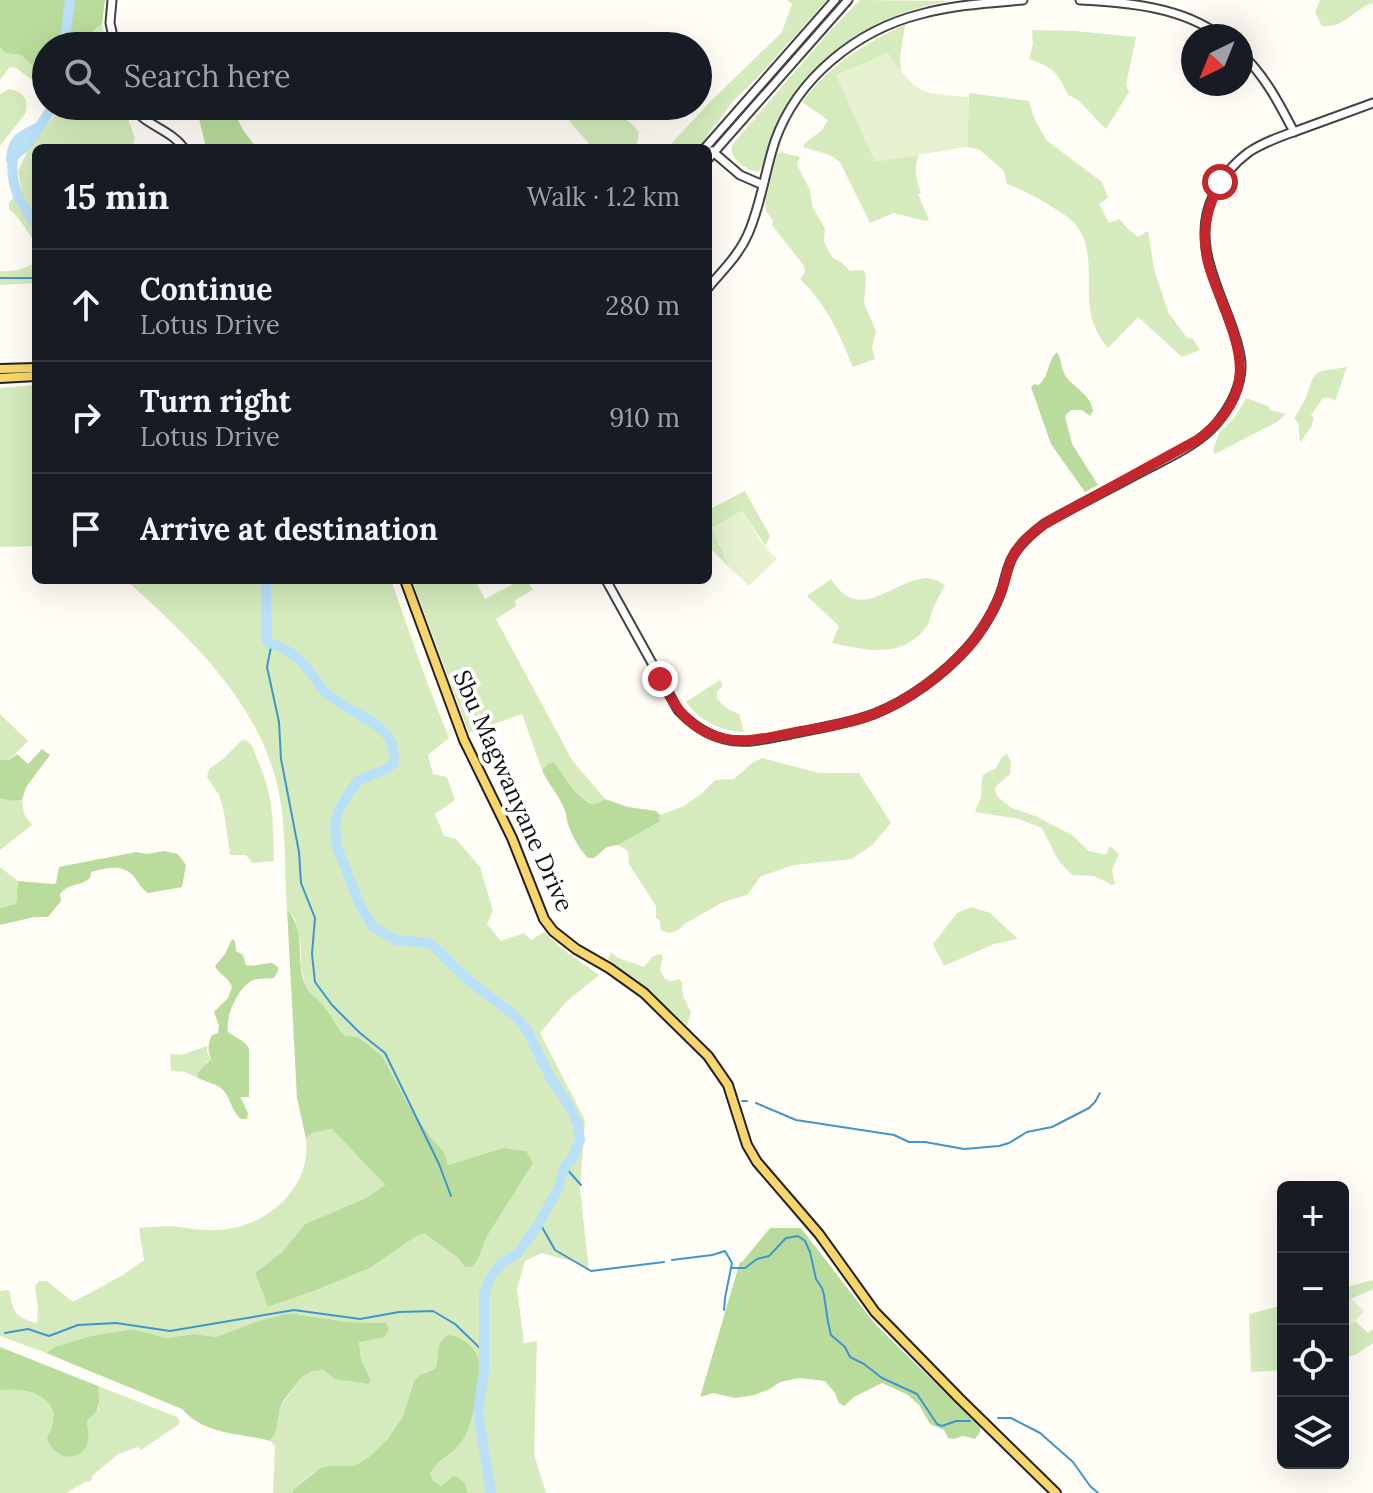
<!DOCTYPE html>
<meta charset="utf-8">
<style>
:root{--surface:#171b24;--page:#20242c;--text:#f1f3f6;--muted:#9ea1a6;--line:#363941}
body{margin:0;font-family:Lora,serif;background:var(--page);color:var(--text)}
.controls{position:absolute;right:24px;bottom:24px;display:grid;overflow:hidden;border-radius:12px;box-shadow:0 8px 32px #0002}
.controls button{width:72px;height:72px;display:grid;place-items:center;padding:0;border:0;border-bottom:2px solid var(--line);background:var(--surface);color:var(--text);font:40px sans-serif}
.compass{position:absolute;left:1181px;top:24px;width:72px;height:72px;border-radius:50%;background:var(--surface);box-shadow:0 8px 32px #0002;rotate:223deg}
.stop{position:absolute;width:24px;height:24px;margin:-18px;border:6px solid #c4262e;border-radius:50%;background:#fff}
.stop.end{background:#c4262e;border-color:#fff;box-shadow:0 2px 8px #0008}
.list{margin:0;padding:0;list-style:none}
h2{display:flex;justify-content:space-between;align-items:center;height:104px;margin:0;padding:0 32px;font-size:34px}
h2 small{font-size:26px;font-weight:400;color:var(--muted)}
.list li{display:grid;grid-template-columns:52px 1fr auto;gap:24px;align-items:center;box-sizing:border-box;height:112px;padding:0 32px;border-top:2px solid var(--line)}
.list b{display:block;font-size:30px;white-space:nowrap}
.list p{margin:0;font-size:26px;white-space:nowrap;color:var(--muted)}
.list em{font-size:26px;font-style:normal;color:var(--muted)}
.icon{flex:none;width:44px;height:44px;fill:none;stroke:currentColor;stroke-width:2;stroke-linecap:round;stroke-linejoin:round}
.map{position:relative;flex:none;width:1373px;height:1493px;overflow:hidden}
.search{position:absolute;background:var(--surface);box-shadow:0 8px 32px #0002;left:32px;top:32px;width:680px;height:88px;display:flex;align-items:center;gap:20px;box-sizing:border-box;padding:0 28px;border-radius:44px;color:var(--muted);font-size:30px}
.panel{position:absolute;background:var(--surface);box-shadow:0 8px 32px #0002;left:32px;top:144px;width:680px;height:440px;border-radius:12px}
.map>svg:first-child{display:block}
</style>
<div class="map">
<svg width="1373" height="1493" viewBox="0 0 1373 1493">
<rect width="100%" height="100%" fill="#fffdf5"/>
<g fill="#d5ebbd">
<path d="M 787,0 L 827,0 L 758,77 L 734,100 L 698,148 L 667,148 L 711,101 L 782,32 L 792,4 Z"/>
<path d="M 860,0 L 950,1 C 880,12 816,52 782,116 C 774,129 766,164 758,172 C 745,169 729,159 732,145 L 829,32 Z"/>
<path d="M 1320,0 L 1373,0 L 1373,3 C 1354,9 1343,29 1322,26 L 1315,12 Z"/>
<path d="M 102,24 L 107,46 L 84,46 L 95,29 Z"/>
<path d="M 905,25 L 900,57 L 901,71 L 887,53 L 837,76 L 875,161 L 919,155 C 913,169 916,178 921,193 L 918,194 L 929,220 L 925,221 L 894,213 L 870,223 L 840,162 L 830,155 L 803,147 L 804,144 L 822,130 L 828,120 L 802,102 C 828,67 866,42 905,25 Z"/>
<path d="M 1032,30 L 1075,31 L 1136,37 L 1126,85 L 1129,92 L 1106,129 L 1078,100 L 1068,95 C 1057,71 1054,68 1029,59 L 1033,44 Z"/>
<path d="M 0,47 L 5,53 L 21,55 L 38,72 L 46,72 L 46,75 L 43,77 L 46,83 L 46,90 L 16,68 L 10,67 L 0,80 Z"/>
<path d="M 9,89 C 23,91 30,100 25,114 L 0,146 L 0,94 Z"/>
<path d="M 969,93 L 1029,101 L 1034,118 L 1046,140 L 1102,182 L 1108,198 L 1099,204 L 1109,223 L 1120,219 L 1126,227 L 1138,237 L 1148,231 L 1154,269 L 1168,312 L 1187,338 L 1193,339 L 1200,350 L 1182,357 L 1138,317 L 1108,348 C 1100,338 1094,328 1091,315 C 1085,286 1096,250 1076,225 C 1068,215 1056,210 1046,203 C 1033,196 1021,189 1007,184 L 1004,171 L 980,150 L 967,147 Z"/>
<path d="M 58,106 L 123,106 L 135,138 L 132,148 L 36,148 L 36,242 C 26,232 21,218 9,209 L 9,203 L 21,188 L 18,171 L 27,152 L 57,112 Z"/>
<path d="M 589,106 C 605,106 632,119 639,133 L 636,148 L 593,148 L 569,121 Z"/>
<path d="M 780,152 L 800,157 L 797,163 L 798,167 L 810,190 L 812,206 L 825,229 L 824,241 L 829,252 L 833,258 L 841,262 L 850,271 L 864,270 L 866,277 L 864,303 L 876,331 L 872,347 L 875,359 L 853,367 C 839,333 827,305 800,279 L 805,272 L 804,266 L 772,225 L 773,221 L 766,211 L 765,203 L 777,155 Z"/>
<path d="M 36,262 L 36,283 L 0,285 L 0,271 C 13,272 25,269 36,262 Z"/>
<path d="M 1347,367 L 1335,401 L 1331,398 L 1323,398 L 1311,415 L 1314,418 L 1311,427 L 1300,443 L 1298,422 L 1294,419 L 1305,400 L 1312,380 L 1316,374 L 1321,371 Z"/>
<path d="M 36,385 L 36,546 L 0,547 L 0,388 Z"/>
<path d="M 1246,398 L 1268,406 L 1270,410 L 1286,414 L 1277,422 L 1215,454 L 1213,450 L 1219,433 L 1235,417 Z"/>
<path d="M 745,491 L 770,536 L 766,545 L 769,551 L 742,511 L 712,528 L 729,567 L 708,546 L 708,510 Z"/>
<path d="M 928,578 L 938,581 L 945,585 C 940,595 934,605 931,614 C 928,624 932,618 927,626 C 903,660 865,650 832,643 L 839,626 L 807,596 L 831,579 C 860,626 892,579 928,578 Z"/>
<path d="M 126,580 L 391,580 L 428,685 L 449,738 L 428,755 L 433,774 L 447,777 L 455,800 L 435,814 L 444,836 L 456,839 L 480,867 L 493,911 L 487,924 L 501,941 L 524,933 L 531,940 L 544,932 L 562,949 L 599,975 L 567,1001 L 540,1033 L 585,1120 L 580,1189 L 589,1271 L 574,1262 L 542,1253 L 525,1261 L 517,1289 L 524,1343 L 537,1341 L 534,1454 L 546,1493 L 468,1493 L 466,1486 C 449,1486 438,1491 430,1473 L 431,1470 L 458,1446 L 472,1415 L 476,1354 C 464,1338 463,1337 444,1337 L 441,1341 L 435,1369 L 420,1375 L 414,1381 L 403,1416 L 387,1440 L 369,1457 L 354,1466 L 328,1466 L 314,1472 L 293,1490 L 293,1493 L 273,1493 L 275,1446 L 270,1441 L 276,1432 L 280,1407 L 302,1377 L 313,1371 L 324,1370 L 371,1379 L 361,1359 L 359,1342 L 385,1323 L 348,1322 L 290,1313 L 258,1321 L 216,1337 L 194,1334 L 166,1338 L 133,1329 L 91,1336 L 57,1346 L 46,1353 L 0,1336 L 0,1291 L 9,1290 C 14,1312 13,1317 37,1323 L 38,1310 L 35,1286 L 39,1281 L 47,1281 L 73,1302 L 123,1275 L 144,1260 L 139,1228 C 149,1227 160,1226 170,1226 C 183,1227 196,1230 208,1230 C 238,1231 267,1220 287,1197 C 302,1180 308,1162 306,1139 L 312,1133 L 332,1129 L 385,1185 L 366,1198 L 305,1224 L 282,1252 L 255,1273 L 268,1307 L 314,1291 L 370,1268 L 418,1235 L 425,1234 L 457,1257 L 464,1266 L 478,1259 L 487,1236 L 503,1148 L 448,1165 L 444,1151 L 431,1138 L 407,1103 L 383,1057 L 345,1036 L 325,1008 L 306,989 L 301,966 L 301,945 L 295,919 L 287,909 C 284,867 287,821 276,780 C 254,697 187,635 126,580 Z"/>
<path d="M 412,580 L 475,580 L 485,599 L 521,580 L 527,580 L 533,590 L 515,600 L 516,606 L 496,619 L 572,760 L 605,799 L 600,804 L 596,805 L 580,798 L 557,766 L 548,764 L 542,770 L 522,714 L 469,733 Z"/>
<path d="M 720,680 L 723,686 L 717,691 L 717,698 L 726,708 L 739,714 L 744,732 C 720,731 700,721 686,702 Z"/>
<path d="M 0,714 L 28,741 L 9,760 L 0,760 Z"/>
<path d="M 243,739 C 252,742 254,750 257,759 C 274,795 273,822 274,861 L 252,863 L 246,855 L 230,855 L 224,812 L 219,795 L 207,777 L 209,769 L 223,759 Z"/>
<path d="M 1007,754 L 1011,762 L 1010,774 L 996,786 L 995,791 L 998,797 L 1010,807 L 1035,816 L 1072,835 L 1089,851 L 1106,855 L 1110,846 L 1119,854 L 1112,870 L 1115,884 L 1112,885 L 1094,876 L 1072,875 L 1058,860 L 1042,828 L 1019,819 L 975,812 C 976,807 980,802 981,797 C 982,789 981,783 983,775 L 996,768 L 1002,757 Z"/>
<path d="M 762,758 L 819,773 L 859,773 L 891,823 L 872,845 L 852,859 L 794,865 L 761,876 L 747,895 L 723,902 L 686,923 L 678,930 L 669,933 L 661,930 L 660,921 L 656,918 L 656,906 L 629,864 L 628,851 L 618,845 L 659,822 L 660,815 L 684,806 L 701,794 L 715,780 L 734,779 L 752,763 Z"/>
<path d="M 0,798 L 12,801 L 22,800 L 24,814 L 32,825 L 0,850 Z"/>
<path d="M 0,867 L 18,881 L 16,904 L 0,908 Z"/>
<path d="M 971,907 L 990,913 L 1018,939 L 994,944 L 944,966 L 933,944 L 957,913 Z"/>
<path d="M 611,952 L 618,958 L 644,967 L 652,957 L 659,954 L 663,956 L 660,970 L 665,979 L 672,981 L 679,979 L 682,982 L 683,996 L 691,1012 L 687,1026 L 637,980 L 610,962 L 608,959 Z"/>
<path d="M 207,1046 L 207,1052 L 211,1060 L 207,1061 L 205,1066 L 198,1072 L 198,1078 L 185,1072 L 171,1071 L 170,1054 L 181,1055 Z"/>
<path d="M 1373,1280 L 1373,1289 L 1351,1299 L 1343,1308 L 1343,1288 Z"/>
<path d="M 1283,1305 L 1283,1370 L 1251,1372 L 1249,1314 Z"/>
<path d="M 1355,1321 L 1368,1333 L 1373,1329 L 1373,1343 L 1357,1354 L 1343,1358 L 1343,1334 Z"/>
<path d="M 98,1386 L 177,1417 L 180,1421 L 178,1425 L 141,1450 L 138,1447 L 118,1454 L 92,1476 L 91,1481 L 85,1482 L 66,1493 L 0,1493 L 0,1390 C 22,1389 45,1390 54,1413 L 52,1427 L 47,1437 L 74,1457 C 93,1445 87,1439 87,1420 L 99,1408 Z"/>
</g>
<g fill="#b9dc9c">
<path d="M 0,0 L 105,0 L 102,24 L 95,29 L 84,46 L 46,46 L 46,72 L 38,72 L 21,55 L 5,53 L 0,47 Z"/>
<path d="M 196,106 L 231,106 L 243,130 L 257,148 L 206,148 Z"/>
<path d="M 1057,352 C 1062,360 1061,371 1067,378 C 1077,390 1090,394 1093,411 L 1090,416 L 1082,410 L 1071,410 L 1065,416 L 1072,444 L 1098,485 L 1085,492 L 1051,444 L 1031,387 L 1034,384 L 1039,385 C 1050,375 1047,361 1057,352 Z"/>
<path d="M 42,749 L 50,755 L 26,787 L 22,800 L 12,801 L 0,798 L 0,760 L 9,760 L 17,754 L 28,764 Z"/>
<path d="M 554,763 C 566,775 585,818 605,799 L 628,807 L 656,811 L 660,815 L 659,822 L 618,845 L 607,847 L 594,858 L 588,858 C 580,850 572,836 568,824 C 566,820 567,815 565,811 C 560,796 548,784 542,770 L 548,764 Z"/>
<path d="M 164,851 L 178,854 L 186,865 L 182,887 L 148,893 C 142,889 139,884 135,878 C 123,863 108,868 91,872 L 90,878 C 78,888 72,881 60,894 L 61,901 L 48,917 L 34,917 L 0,925 L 0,908 L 16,904 L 18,881 L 53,884 L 56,883 L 59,867 L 136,852 L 147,854 Z"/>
<path d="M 287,909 C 308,935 294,960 306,987 C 309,994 318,999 323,1005 C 331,1015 337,1027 345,1036 L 358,1037 L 383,1057 L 407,1103 L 431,1138 L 444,1151 L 448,1165 L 503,1148 L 526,1151 L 533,1163 L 487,1236 L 478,1259 L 472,1267 L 464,1266 L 457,1257 L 425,1234 L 418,1235 L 370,1268 L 314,1291 L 268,1307 L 255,1273 L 282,1252 L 305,1224 L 366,1198 L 385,1185 L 332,1129 L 312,1133 L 306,1139 L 297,1098 Z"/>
<path d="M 232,939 L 235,941 L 236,951 L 243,955 L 246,965 C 255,967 264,963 272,963 L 278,967 L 278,971 L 274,978 C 267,979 259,978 253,980 C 238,987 225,1017 228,1032 L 245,1043 L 249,1048 L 249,1097 L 240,1097 L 248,1113 L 247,1119 L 241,1119 C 231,1111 232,1100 223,1090 C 217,1084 206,1082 198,1078 L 198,1072 L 211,1059 C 208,1049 207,1046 212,1035 L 218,1033 L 219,1026 L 214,1012 L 228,998 L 232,987 C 229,977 219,975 215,966 L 225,954 Z"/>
<path d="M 770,1228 L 801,1228 L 875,1324 L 980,1427 L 980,1432 L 975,1439 L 963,1436 L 954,1439 L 948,1438 L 944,1430 L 930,1424 L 919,1405 L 908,1395 L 882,1383 L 854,1397 L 844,1406 L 839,1403 L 835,1393 L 825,1381 L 800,1378 L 780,1382 L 770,1389 L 754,1395 L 735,1398 L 713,1393 L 700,1397 L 740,1262 L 742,1262 Z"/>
<path d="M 290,1313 L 348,1322 L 386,1323 L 389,1329 L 385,1337 L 359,1342 L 361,1359 L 371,1380 L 369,1384 L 335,1379 L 324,1370 L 313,1371 L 302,1377 L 284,1400 L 280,1407 L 276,1432 L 270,1441 C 238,1432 206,1436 182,1409 L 46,1353 L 57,1346 L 91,1336 L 133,1329 L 166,1338 L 194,1334 L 216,1337 L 258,1321 Z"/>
<path d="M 449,1335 C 468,1338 480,1352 480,1371 C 475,1395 475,1427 458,1446 C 449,1456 437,1461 430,1473 L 434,1481 L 441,1486 L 454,1476 C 463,1480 466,1484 468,1493 L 293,1493 L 293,1490 L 320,1468 L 328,1466 L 354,1466 L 369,1457 L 387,1440 L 403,1416 L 414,1381 L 420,1375 L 435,1369 C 440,1357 435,1339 449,1335 Z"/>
<path d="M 0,1347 L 98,1386 C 99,1404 102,1409 87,1420 C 87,1429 91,1439 86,1447 C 75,1465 50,1456 47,1437 L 52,1427 L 54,1413 C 45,1390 22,1389 0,1390 Z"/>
</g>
<g fill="#e6f2cf">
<path d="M 888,53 C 918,95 917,93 969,97 L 967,147 L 875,162 L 836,75 Z"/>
<path d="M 742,511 L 764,546 L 777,559 L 749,586 L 729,567 L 712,528 Z"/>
<path d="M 1351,1299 L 1364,1311 L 1343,1334 L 1343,1308 Z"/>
</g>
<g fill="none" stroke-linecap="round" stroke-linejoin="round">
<g stroke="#3f96cf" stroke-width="2">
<path d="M 0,278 L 36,278"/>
<path d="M 269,643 L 271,647 L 267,667 L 279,722 L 281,759 L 299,852 L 301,883 L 315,918 L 312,954 L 315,982 L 332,1005 L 360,1033 L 385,1053 L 439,1164 L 451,1196"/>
<path d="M 742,1101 L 747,1101"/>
<path d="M 756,1103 L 796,1120 L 894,1135 L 909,1142 L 925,1142 L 964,1149 L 999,1146 L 1009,1143 L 1027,1132 L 1052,1127 L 1089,1108 L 1095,1102 L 1100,1093"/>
<path d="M 565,1167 L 581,1185"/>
<path d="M 538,1225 L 542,1227 L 555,1250 L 591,1271 L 664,1262"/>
<path d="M 672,1260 L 712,1255 L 725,1251 L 732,1263 L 725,1298 L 724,1310"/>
<path d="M 732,1268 L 745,1268 L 757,1259 L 769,1256 L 786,1238 L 798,1236 L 805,1241 L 810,1252 L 816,1279 L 822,1288 L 824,1295 L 828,1322 L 831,1335 L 845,1347 L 850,1357 L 864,1364 L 882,1378 L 917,1394 L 937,1424 L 942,1426 L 956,1421 L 970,1421"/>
<path d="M 5,1333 L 28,1329 L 49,1336 L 78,1325 L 116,1323 L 170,1331 L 294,1310 L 360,1319 L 399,1312 L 433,1311 L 455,1324 L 485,1353"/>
<path d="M 998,1418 L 1011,1418 L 1040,1433 L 1073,1462 L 1090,1486 L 1098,1493"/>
</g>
<g stroke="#b9e0f7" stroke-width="10">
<path d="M 64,46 L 70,0"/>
<path d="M 11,160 C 12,137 22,136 39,127"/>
<path d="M 36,225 C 20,203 9,185 13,157 L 30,142 L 53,106"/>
<path d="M 264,580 L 266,586 L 267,641 L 269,643 C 289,648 302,660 313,676 C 317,681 320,687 324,691 C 342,709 369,715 386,734 C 394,743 394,752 394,763 L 386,769 L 357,781 L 338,811 L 335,829 L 337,847 L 360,905 L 373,927 L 396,940 L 430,943 L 467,979 L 514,1015 L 527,1030 L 550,1077 L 569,1106 L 578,1124 L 580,1140 L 573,1157 L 565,1167 L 558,1189 L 538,1225 L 518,1253 L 501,1264 L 491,1277 L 484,1293 L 484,1371 L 478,1411 L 491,1493"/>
</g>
<defs>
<g id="minor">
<path d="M 112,0 L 110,23 L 115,46"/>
<path d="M 1080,0 C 1125,2 1183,7 1220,36"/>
<path d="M 1241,53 C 1265,76 1279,103 1294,132"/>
<path d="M 132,106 C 144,125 170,129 184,148"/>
<path d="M 705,148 L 835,0"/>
<path d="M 712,151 L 740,175 L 763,185"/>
<path d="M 708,159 L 848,0"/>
<path d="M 708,288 C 722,271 739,255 748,234 C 761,205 765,171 775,141 C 797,78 857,30 921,14 C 954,5 989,3 1023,0"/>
<path d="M 606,580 L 678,710 C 691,724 705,734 724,739 C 746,745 769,738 791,734 C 818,728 848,724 874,714 C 909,700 943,675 968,647 C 982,631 996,608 1002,589 C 1005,579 1007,569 1011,560 C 1018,545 1031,534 1044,524 C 1079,504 1115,486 1151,467 C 1174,455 1200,443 1217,423 C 1230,407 1242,385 1241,363 C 1240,350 1236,339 1232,327 C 1217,284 1191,240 1214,194 C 1222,177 1234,163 1249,152 C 1264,142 1282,136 1299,130 C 1324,121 1348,112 1373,103"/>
</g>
<g id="major">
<path d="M 0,369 L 36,368"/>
<path d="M 0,378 L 36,376"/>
<path d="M 405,580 L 464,740 L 512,838 L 544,919 L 553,931 L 576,949 L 609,968 L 644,993 L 708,1056 L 728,1085 L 747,1145 L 757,1162 L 819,1234 L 875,1312 L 960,1399 L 1056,1493"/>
</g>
</defs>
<use href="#minor" stroke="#444" stroke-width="11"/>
<use href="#major" stroke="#222" stroke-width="12"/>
<use href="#minor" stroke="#fff" stroke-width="7"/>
<use href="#major" stroke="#f9d66b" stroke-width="8"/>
</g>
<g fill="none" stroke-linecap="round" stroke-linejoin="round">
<path stroke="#c4262e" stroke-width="10" d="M 660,679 C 672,701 683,721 707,733 C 734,746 762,739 791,733 C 818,728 848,724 874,714 C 909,700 943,675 968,647 C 981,633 996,607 1002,589 C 1006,579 1007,569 1011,560 C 1018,545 1031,534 1044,524 L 1199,439 C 1260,391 1241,351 1217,289 C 1211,274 1205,258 1205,241 C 1204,219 1211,201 1220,182"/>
</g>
<g text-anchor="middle" stroke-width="8" stroke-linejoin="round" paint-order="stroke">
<g font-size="24" fill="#111" stroke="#fff">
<text transform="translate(513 791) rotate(66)" y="8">Sbu Magwanyane Drive</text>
</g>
</g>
</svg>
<div class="controls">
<button>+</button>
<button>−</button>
<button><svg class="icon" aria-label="locate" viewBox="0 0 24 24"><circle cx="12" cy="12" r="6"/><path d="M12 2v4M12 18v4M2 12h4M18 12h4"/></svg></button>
<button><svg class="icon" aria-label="layers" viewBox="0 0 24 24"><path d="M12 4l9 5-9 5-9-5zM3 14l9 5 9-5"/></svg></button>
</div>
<svg class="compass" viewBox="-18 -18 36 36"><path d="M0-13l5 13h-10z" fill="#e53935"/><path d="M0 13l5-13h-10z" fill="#9ea1a6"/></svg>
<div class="stop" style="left:1220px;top:182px"></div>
<div class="stop end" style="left:660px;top:679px"></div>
<div class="search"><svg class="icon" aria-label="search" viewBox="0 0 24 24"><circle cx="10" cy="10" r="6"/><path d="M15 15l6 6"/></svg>Search here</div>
<section class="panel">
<h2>15 min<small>Walk · 1.2 km</small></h2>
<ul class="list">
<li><svg class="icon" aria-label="ahead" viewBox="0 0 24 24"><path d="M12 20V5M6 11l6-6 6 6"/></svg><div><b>Continue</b><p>Lotus Drive</p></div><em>280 m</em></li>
<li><svg class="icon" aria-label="right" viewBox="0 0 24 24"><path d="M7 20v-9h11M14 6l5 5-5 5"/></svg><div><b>Turn right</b><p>Lotus Drive</p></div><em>910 m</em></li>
<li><svg class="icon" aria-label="arrive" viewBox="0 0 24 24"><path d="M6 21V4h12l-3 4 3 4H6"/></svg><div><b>Arrive at destination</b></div></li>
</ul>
</section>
</div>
